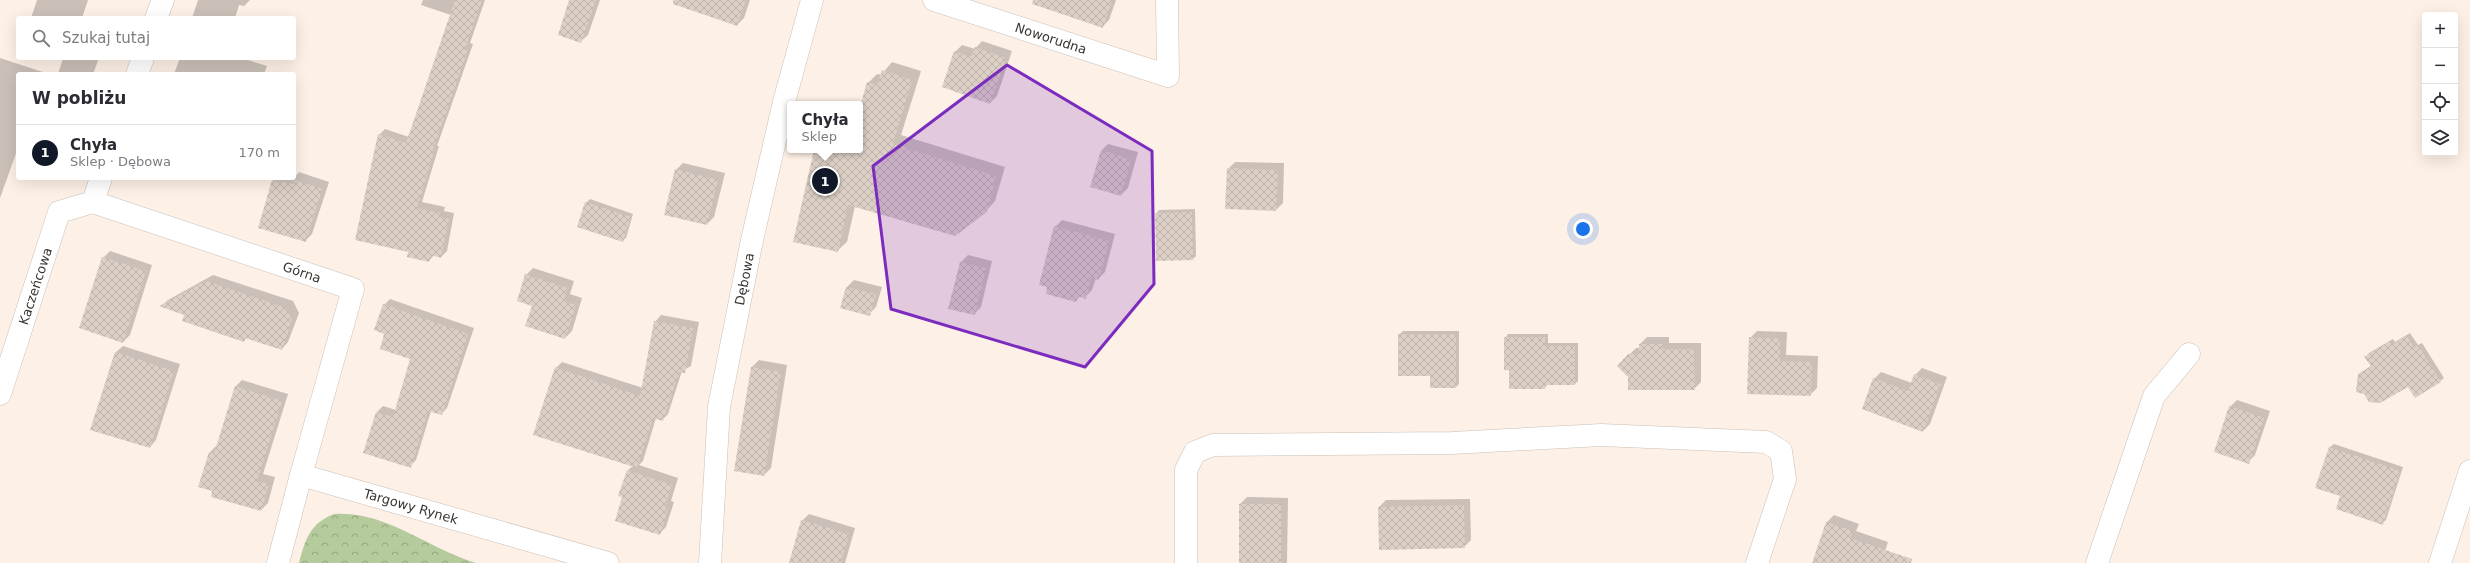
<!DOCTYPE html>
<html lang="pl">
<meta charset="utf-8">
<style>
:root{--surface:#fff;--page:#f2f2f3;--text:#2b2b33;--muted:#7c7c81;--line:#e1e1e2;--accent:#111827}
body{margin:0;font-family:"DejaVu Sans",sans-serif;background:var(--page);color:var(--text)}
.controls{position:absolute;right:12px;top:12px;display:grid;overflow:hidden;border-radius:4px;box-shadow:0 4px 16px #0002}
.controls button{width:36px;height:36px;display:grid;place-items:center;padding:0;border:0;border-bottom:1px solid var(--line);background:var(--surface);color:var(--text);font:20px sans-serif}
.you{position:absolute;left:1583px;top:229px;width:14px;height:14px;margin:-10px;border:3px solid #fff;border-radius:50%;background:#1a73e8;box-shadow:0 0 0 6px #1a73e833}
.badge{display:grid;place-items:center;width:26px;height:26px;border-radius:50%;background:var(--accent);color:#fff;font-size:13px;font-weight:700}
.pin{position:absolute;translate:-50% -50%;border:2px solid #fff;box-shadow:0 1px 4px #0006}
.popup{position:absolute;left:787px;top:101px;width:76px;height:52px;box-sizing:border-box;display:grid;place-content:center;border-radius:4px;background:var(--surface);filter:drop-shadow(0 1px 3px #0005);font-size:13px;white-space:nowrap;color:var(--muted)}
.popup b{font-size:15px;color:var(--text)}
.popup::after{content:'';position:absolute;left:50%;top:100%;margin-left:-8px;border:8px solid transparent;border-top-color:var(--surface)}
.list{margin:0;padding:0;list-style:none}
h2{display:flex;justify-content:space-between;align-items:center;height:52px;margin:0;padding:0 16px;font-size:17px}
h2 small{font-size:13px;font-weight:400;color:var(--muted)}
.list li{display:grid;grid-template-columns:26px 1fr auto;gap:12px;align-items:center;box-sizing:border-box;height:56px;padding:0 16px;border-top:1px solid var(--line)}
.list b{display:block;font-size:15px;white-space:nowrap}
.list p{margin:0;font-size:13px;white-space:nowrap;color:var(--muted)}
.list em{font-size:13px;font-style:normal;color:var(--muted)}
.icon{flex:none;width:22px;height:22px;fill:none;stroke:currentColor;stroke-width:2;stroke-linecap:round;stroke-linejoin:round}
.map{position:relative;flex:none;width:2470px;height:563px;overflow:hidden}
.search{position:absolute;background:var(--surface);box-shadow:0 4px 16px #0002;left:16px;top:16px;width:280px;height:44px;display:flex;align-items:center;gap:10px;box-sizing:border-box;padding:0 14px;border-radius:4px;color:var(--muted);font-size:15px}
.panel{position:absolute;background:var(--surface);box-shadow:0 4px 16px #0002;left:16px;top:72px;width:280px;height:108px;border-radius:4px}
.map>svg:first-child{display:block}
</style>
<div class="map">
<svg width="2470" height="563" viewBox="0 0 2470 563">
<defs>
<pattern id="park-crowns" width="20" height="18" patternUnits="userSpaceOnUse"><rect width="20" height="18" fill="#b5cb9c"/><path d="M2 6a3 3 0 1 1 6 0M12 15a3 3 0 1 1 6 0" fill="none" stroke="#94a680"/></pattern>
<pattern id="building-cross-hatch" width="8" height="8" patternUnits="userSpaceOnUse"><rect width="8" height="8" fill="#dcd0c6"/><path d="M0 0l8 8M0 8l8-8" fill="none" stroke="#beb3ab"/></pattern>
</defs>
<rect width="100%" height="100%" fill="#fdf0e6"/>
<path fill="url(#park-crowns)" d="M 334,514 C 385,510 429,549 476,563 L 299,563 C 305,540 310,523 334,514 Z"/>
<g fill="#0003">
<path d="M 37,0 L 88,0 L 82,18 L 31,18 Z"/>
<path d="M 198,0 L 250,0 L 244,6 L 239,5 L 235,18 L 192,18 Z"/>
<path d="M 423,0 L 485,0 L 470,43 L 473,44 L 437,146 L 439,146 L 422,202 L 445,207 L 444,211 L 454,213 L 447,251 L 441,257 L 434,255 L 429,261 L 409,252 L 379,135 L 385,129 L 409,137 L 451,15 L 421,5 Z"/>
<path d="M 570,0 L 600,0 L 588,35 L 581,41 Z"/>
<path d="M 696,0 L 750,0 L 744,18 L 737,25 Z"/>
<path d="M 1070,0 L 1116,0 L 1109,20 L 1102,27 Z"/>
<path d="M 982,41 L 1012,51 L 997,96 L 990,103 L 955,52 L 962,45 L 975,49 Z"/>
<path d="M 0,58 L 49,74 L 18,74 L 18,148 L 0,198 Z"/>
<path d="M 63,58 L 99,58 L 93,74 L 58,74 Z"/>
<path d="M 180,58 L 241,58 L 267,66 L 264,74 L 174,74 Z"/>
<path d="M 892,62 L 921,71 L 901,135 L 1005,167 L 995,201 L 986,211 L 855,206 L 847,242 L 837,251 L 814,150 L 860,150 L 860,110 L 868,83 L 877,74 L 881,75 Z"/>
<path d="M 1108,144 L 1138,152 L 1128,188 L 1121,195 L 1101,151 Z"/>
<path d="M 1235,162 L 1284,163 L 1283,203 L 1276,210 L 1228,169 Z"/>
<path d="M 683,163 L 725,173 L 714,217 L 707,224 L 676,170 Z"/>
<path d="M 299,172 L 329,182 L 312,234 L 305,241 L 273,181 L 276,178 L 294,178 Z"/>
<path d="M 590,199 L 633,214 L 626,238 L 622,241 L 586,203 Z"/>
<path d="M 1195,209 L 1196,256 L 1193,259 L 1156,214 L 1159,210 Z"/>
<path d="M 1062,220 L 1115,234 L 1105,272 L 1098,279 L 1096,278 L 1092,290 L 1085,297 L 1080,296 L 1076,301 L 1055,227 Z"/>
<path d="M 110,251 L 152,265 L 130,335 L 123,342 L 103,258 Z"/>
<path d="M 968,255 L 992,261 L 981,307 L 974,314 L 949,308 L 961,262 Z"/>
<path d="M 533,268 L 574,281 L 570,294 L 582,298 L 572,331 L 565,338 L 533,305 L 526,275 Z"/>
<path d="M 213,275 L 293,301 L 299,313 L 288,342 L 282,349 L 247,337 L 244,341 L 186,314 L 161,306 L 168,300 Z"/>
<path d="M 854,280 L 882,287 L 876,307 L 869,314 L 841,308 L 847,287 Z"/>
<path d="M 390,299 L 474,328 L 447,408 L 441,414 L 431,411 L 416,460 L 410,466 L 377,412 L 383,406 L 396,410 L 411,359 L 386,334 L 384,305 Z"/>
<path d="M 661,315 L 699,322 L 691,366 L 682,371 L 668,414 L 662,420 L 656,418 L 643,461 L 639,465 L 678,478 L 671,501 L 674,502 L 666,527 L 659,534 L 624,496 L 628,470 L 633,466 L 556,368 L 562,362 L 643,388 L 655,322 Z"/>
<path d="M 1403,331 L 1459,331 L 1459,384 L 1456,387 L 1431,375 L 1399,335 Z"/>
<path d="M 1757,331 L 1787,332 L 1786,355 L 1818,356 L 1817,388 L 1810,395 L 1750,338 Z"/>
<path d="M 2410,333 L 2418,345 L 2422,343 L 2444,378 L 2440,381 L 2408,385 L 2359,375 L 2371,366 L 2366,357 L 2369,353 L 2393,339 L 2395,342 Z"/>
<path d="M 1508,334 L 1548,334 L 1548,343 L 1578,343 L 1578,381 L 1575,384 L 1548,384 L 1545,388 L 1510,369 L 1505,338 Z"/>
<path d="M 1647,337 L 1669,337 L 1669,343 L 1701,343 L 1701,382 L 1694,389 L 1629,376 L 1618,366 L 1636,348 L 1640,348 L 1640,344 Z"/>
<path d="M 123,346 L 180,364 L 156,440 L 150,447 L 91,429 L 116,352 Z"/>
<path d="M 759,360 L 787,365 L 771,468 L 764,475 L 752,367 Z"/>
<path d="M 1922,368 L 1947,377 L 1930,424 L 1923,431 L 1874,379 L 1881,372 L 1912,383 L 1915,375 Z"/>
<path d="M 242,380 L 288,394 L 263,474 L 275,477 L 268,503 L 261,510 L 213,490 L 210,452 L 217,445 L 235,387 Z"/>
<path d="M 2237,400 L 2270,411 L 2255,455 L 2248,462 L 2230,407 Z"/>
<path d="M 2334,444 L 2403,467 L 2386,520 L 2382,523 L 2341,496 L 2330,447 Z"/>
<path d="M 1247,497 L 1288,498 L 1287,563 L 1240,563 L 1240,504 Z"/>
<path d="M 1470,499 L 1471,540 L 1464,547 L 1379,507 L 1386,500 Z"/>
<path d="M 809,514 L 855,528 L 845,563 L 790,563 L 802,521 Z"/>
<path d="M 1834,515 L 1859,524 L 1856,531 L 1888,542 L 1881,563 L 1813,563 L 1827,522 Z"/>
</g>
<g fill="url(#building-cross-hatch)">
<path d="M 455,0 L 482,0 L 465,49 L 468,50 L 432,152 L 434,152 L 417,208 L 440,213 L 439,217 L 449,219 L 441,258 L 431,255 L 429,262 L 407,257 L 408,252 L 355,240 L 378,134 L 406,143 Z"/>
<path d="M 569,0 L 596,0 L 581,43 L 558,35 Z"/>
<path d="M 673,0 L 746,0 L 737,26 L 673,4 Z"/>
<path d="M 1033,0 L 1112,0 L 1103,28 L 1032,4 Z"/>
<path d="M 975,47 L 1006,58 L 990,104 L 942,87 L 954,51 L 971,57 Z"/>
<path d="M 882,70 L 912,80 L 893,144 L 996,176 L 987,212 L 955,236 L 848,205 L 838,252 L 793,242 L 814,150 L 860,150 L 860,107 L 867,82 L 877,85 Z"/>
<path d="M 1101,150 L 1131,159 L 1121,196 L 1090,187 Z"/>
<path d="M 1227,168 L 1278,170 L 1276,211 L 1225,209 Z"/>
<path d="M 675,169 L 718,180 L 707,225 L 664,215 Z"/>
<path d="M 272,180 L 294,184 L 294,180 L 322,189 L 306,242 L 258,228 Z"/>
<path d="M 585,202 L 631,217 L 623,242 L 577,227 Z"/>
<path d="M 1192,212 L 1193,260 L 1156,261 L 1155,213 Z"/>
<path d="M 1054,226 L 1109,241 L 1099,280 L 1091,278 L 1086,299 L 1078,296 L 1076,302 L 1046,294 L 1047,287 L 1039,285 Z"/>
<path d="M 102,257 L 146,271 L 123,343 L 79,328 Z"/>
<path d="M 960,262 L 986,268 L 975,315 L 948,309 Z"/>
<path d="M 525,274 L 567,288 L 564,301 L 576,305 L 565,339 L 525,326 L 532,306 L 517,301 Z"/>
<path d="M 206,281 L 286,308 L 292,320 L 282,350 L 245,338 L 244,342 L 182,321 L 184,315 L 159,306 Z"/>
<path d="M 846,287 L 876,294 L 870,316 L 840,308 Z"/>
<path d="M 383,304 L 468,334 L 442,415 L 428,411 L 411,468 L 363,453 L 376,412 L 393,417 L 410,359 L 380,349 L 384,334 L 374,330 Z"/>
<path d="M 654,321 L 693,328 L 685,373 L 679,372 L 663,421 L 653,418 L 637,468 L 533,435 L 555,367 L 640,396 Z"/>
<path d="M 1398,334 L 1456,334 L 1456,388 L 1430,388 L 1430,376 L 1398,376 Z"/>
<path d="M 2407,336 L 2414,348 L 2418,345 L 2441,382 L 2415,398 L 2408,387 L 2380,403 L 2369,402 L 2364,394 L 2356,392 L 2358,374 L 2371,366 L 2364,357 L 2390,341 L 2392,345 Z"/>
<path d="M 1504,337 L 1545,337 L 1545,346 L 1575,346 L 1575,385 L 1545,385 L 1545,389 L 1509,389 L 1509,370 L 1504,370 Z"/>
<path d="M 1749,337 L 1780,339 L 1780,361 L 1812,362 L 1811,396 L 1747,394 Z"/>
<path d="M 1639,344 L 1662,344 L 1662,349 L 1694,349 L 1695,390 L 1628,390 L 1628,377 L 1617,366 L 1628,354 L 1639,354 Z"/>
<path d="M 115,352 L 174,371 L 150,448 L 90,430 Z"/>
<path d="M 751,367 L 781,372 L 764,476 L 734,471 Z"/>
<path d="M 1914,374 L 1941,384 L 1923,432 L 1862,409 L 1873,378 L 1908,391 Z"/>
<path d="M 235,386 L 282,401 L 257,481 L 269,484 L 261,511 L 211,497 L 212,491 L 198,487 L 209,452 L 214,454 Z"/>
<path d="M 2229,406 L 2264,418 L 2249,464 L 2214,452 Z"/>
<path d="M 2329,447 L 2400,471 L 2383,525 L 2336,509 L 2340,496 L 2315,488 Z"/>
<path d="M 627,470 L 672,485 L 665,508 L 668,509 L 660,535 L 615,521 L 622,497 L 618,496 Z"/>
<rect x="1239" y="504" width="42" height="59"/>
<path d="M 1464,505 L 1465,548 L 1379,550 L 1378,507 Z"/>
<path d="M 801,520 L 849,534 L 841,563 L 789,563 Z"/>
<path d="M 1826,522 L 1853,531 L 1850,538 L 1912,559 L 1911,563 L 1812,563 Z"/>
</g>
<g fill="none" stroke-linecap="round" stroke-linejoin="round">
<defs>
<g id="minor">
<path d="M 934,0 L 1168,76 L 1167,0"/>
<path d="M 156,18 L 163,0"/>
<path d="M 137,74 L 143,58"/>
<path d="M 93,202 L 353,289 L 301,475"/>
<path d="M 93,202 L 101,178"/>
<path d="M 0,394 L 59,212 L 93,202"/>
<path d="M 278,563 L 301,475 L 608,563"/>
<path d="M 710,563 L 719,407 L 752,240 L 784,102 L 812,0"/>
<path d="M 1186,563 L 1186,470 L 1195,452 L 1213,445 L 1452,443 L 1601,435 L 1766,442 L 1781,451 L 1785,479 L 1757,563"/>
<path d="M 2097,563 L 2154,396 L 2189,354"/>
<path d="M 2440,563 L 2470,471"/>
</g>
</defs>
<use href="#minor" stroke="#cbbfb5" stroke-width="23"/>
<use href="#minor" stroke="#fff" stroke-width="22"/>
</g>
<path fill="#7b2cbf" fill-opacity="0.2" stroke="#7b2cbf" stroke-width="3" stroke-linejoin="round" d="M 1007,65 L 1152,151 L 1154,284 L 1085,367 L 891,309 L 873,166 Z"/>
<g text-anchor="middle" stroke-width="3" stroke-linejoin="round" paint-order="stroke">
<g font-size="13" fill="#3a3531" stroke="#fff">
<text transform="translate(1051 38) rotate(18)" y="5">Noworudna</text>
<text transform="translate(302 272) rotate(19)" y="5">Górna</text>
<text transform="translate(744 279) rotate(-79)" y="5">Dębowa</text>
<text transform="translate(35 286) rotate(-72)" y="5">Kaczeńcowa</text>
<text transform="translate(411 506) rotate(16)" y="5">Targowy Rynek</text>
</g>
</g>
</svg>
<div class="controls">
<button>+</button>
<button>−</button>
<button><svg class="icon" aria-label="locate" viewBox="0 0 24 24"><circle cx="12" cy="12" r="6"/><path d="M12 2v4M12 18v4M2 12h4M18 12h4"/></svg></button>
<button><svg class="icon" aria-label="layers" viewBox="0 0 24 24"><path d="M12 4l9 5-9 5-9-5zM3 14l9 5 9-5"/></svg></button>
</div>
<div class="you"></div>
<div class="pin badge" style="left:825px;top:181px">1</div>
<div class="popup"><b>Chyła</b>Sklep</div>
<div class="search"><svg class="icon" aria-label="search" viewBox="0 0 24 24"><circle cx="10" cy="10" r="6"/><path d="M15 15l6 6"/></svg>Szukaj tutaj</div>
<section class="panel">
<h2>W pobliżu<small></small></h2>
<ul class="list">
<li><span class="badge">1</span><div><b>Chyła</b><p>Sklep · Dębowa</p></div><em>170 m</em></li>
</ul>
</section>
</div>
